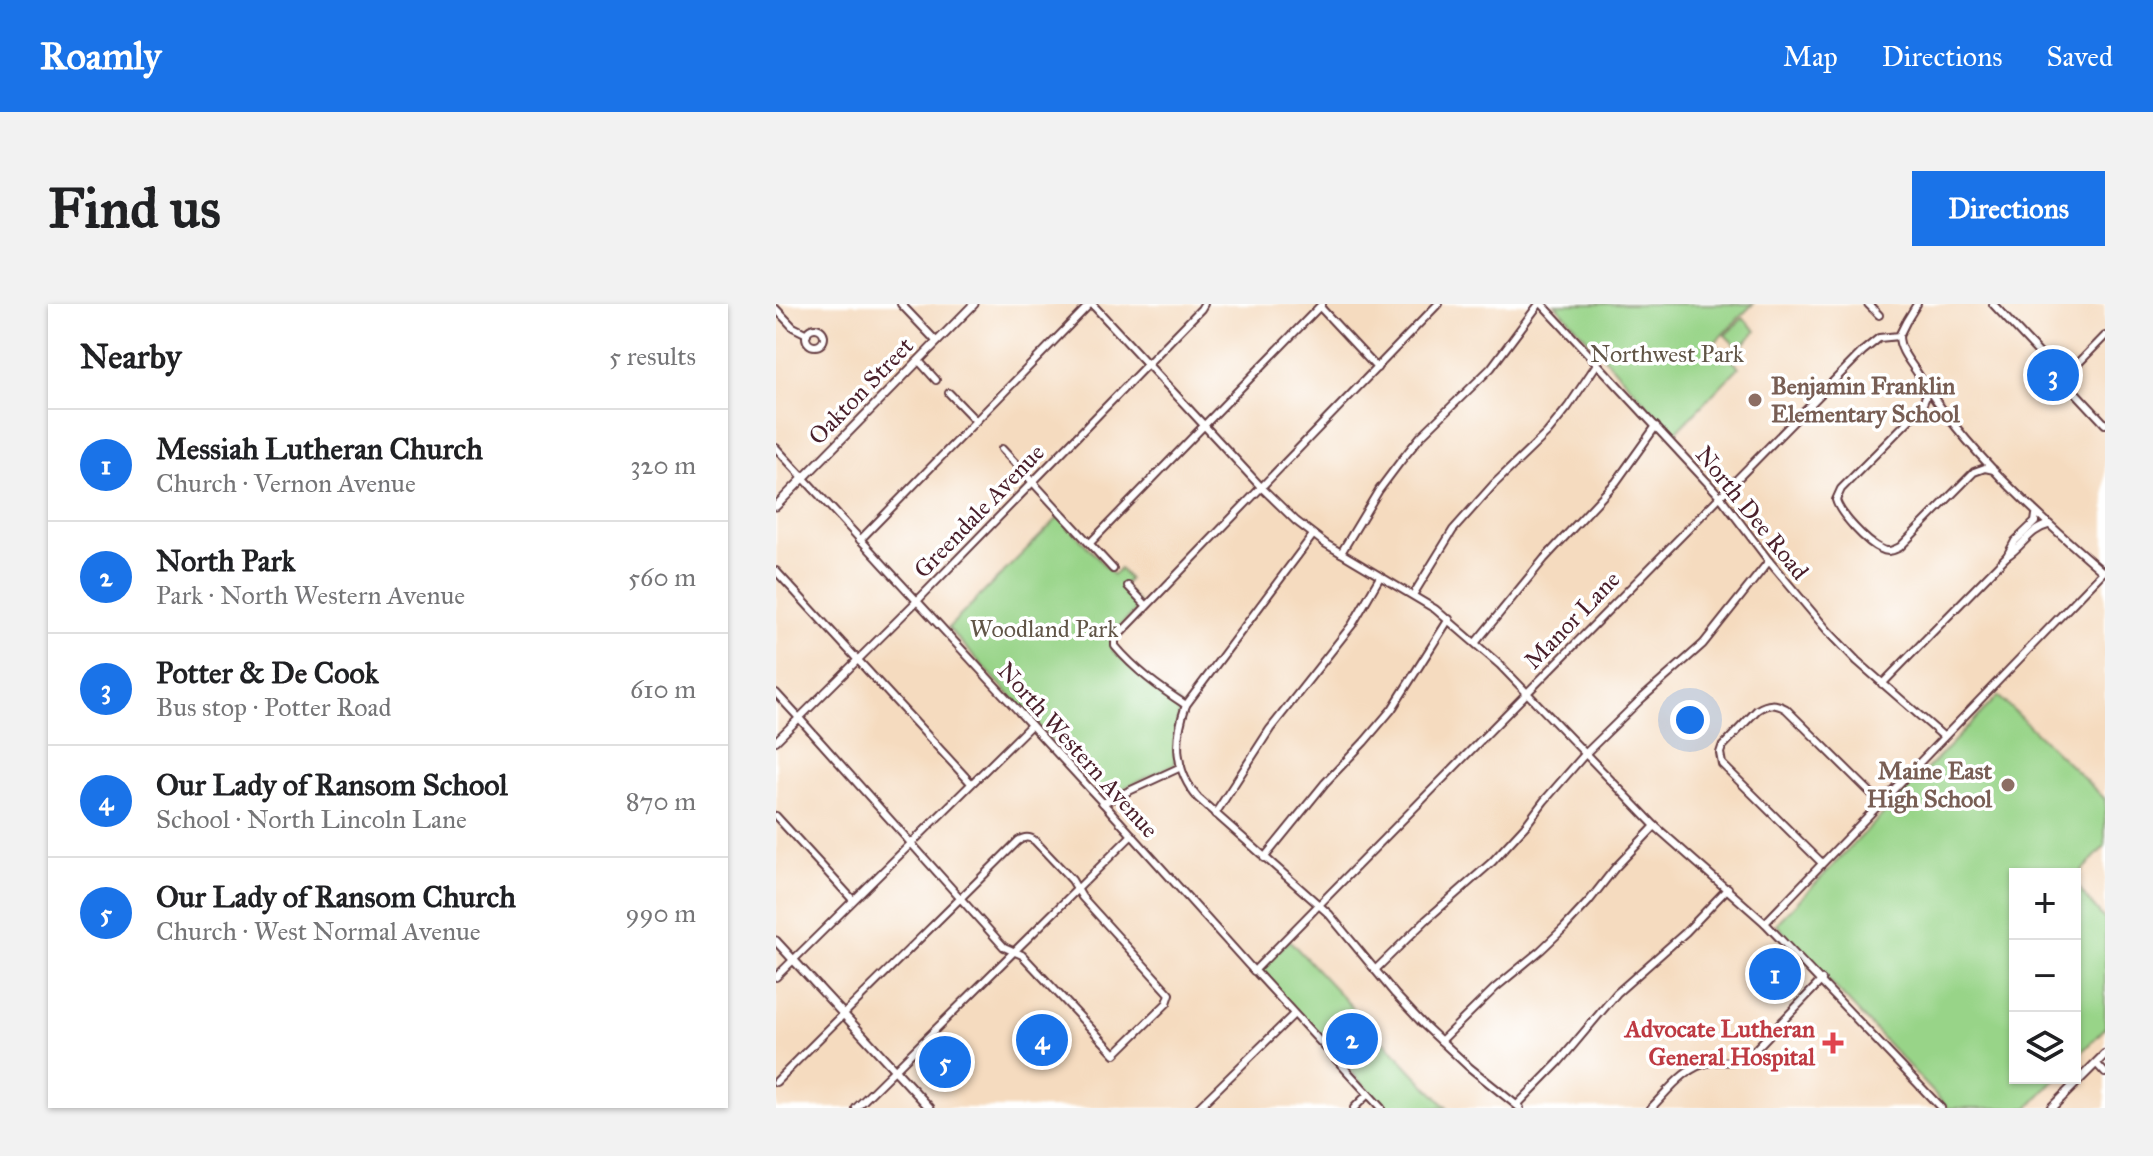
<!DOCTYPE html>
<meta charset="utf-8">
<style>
:root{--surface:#fff;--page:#f2f2f2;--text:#202124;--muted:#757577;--line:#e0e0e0;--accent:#1a73e8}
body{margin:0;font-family:"IM FELL Great Primer",serif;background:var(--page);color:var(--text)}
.controls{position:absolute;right:24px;bottom:24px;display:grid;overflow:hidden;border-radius:0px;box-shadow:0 2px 6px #0004}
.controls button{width:72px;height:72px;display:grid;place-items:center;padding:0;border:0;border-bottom:2px solid var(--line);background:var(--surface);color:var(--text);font:40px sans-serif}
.you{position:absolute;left:914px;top:416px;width:28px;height:28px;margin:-20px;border:6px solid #fff;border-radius:50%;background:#1a73e8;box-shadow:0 0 0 12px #1a73e833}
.badge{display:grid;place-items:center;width:52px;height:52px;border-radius:50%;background:var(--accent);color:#fff;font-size:26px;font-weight:700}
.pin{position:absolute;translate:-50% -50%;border:4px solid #fff;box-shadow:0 2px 8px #0006}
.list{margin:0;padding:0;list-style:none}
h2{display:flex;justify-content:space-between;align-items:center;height:104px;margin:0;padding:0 32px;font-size:34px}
h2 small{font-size:26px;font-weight:400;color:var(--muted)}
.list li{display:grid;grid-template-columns:52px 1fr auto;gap:24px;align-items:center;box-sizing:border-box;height:112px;padding:0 32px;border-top:2px solid var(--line)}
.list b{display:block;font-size:30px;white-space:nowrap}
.list p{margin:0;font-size:26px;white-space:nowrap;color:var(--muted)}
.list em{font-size:26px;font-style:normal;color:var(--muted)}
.icon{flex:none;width:44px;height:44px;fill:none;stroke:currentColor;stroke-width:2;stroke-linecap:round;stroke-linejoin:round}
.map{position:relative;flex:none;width:1329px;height:804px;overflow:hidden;border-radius:0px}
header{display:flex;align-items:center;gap:48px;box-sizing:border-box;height:112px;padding:0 40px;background:var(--accent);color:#fff}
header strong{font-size:38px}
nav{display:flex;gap:44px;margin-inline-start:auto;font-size:28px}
.intro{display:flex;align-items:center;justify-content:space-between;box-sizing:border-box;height:192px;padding:0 48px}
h1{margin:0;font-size:56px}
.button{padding:20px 36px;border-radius:0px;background:var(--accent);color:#fff;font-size:28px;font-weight:700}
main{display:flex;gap:48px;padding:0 48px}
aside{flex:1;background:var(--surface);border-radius:0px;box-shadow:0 2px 6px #0004}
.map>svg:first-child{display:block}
</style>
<header>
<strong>Roamly</strong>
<nav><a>Map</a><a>Directions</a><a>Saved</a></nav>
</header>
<div class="intro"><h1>Find us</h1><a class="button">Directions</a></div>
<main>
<aside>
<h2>Nearby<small>5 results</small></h2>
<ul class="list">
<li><span class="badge">1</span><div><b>Messiah Lutheran Church</b><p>Church · Vernon Avenue</p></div><em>320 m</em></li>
<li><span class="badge">2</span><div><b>North Park</b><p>Park · North Western Avenue</p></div><em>560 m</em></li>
<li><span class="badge">3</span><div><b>Potter &amp; De Cook</b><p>Bus stop · Potter Road</p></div><em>610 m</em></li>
<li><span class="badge">4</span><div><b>Our Lady of Ransom School</b><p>School · North Lincoln Lane</p></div><em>870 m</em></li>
<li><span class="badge">5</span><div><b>Our Lady of Ransom Church</b><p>Church · West Normal Avenue</p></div><em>990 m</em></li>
</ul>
</aside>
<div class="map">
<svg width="1329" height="804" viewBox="0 0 1329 804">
<rect width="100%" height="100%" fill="#fff"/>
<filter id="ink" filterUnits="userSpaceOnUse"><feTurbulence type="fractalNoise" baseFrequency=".0125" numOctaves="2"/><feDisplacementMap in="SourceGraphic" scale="16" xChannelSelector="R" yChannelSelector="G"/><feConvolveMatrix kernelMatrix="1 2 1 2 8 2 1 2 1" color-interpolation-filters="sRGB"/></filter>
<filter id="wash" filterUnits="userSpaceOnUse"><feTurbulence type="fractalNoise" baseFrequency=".006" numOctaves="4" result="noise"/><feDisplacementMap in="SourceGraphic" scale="32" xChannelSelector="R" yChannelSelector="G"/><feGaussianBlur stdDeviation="1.8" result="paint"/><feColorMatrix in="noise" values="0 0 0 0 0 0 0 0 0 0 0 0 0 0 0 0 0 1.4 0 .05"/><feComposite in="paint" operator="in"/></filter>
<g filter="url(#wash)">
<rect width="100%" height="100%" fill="#f5dbbf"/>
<g fill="#98d488" stroke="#717a5a" stroke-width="2">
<path d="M 779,0 L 977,0 L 938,39 L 963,63 L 898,130 Z"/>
<path d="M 967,14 L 980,27 L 963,45 L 949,31 Z"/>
<path d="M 284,212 L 337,271 L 344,265 L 353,275 L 347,282 L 363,299 L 362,305 C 350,317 330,329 337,347 L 370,377 L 402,398 L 405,403 L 398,430 L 399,460 L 331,492 L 324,489 L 172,324 Z"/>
<path d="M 1222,392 L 1329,495 L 1329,542 L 1299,574 L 1299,570 L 1239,570 L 1239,774 L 1281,774 L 1252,804 L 1172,804 L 1000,620 Z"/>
<path d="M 1299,580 L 1329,616 L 1329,724 L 1299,755 Z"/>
<path d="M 513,636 L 671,804 L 609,804 L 482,667 Z"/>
</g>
</g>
<g filter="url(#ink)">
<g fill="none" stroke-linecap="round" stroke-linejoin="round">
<defs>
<g id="minor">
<path d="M 125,0 L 161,38"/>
<path d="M 316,0 L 485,183 L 520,217 L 550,240 L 659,305 L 724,361 L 879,522 L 989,619 L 1165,804"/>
<path d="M 766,0 L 943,191 L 993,257 L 1052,327 L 1081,357 L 1167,432"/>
<path d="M 1092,0 L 1103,11"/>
<path d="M 1217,0 L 1329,120"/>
<path d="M 544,3 L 601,64"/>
<path d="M 0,5 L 17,23 L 31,30"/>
<circle cx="39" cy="33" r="9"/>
<path d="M 1123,32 C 1123,46 1135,59 1142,70 C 1190,147 1259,209 1327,268"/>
<path d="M 143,57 L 160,76"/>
<path d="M 1287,75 L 1329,32"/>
<path d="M 1151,84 L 1149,95 L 1145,104 L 1065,185 L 1060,196 C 1064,210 1091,239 1105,245 C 1112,249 1118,246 1124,243 L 1198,168 L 1209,164 L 1218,166"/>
<path d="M 173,89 L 200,117"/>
<path d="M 0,144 L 327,499 L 478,667 L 1087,47 L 1103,34 L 1123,32 L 1130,18 L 1141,0"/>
<path d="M 226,145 L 337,265"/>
<path d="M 537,231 L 410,401 C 398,435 398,466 422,494 L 553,610 L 619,690 L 647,720 L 693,763 L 744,804"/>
<path d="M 84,236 L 314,0"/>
<path d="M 314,239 L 546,0"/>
<path d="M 565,249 L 603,186 L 624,158 L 645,132 L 715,64 L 763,0"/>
<path d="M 1231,252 L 1239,237 L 1259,218 L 1260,211"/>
<path d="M 0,267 L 195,479"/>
<path d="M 352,282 L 370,301"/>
<path d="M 637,291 L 677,226 L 718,180 L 771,129 L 792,103 L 821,60"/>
<path d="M 700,338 L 768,255 L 840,178 L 880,122"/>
<path d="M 1106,380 L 1231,252 C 1246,243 1254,225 1272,221"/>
<path d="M 0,389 L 23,414 L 228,643 L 246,651 L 339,750 L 391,699 L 394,690 L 306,593 L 296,576 L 259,537 C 253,532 248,533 242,537 C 161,618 80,697 0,778"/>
<path d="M 410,401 C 384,384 359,366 339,342 L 339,335 L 662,0"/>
<path d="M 0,437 L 141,297 L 425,5 L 428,0"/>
<path d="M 327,499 L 405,463"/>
<path d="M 439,510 L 494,425 L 576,321 L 604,273"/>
<path d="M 0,512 L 77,596"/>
<path d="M 488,554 L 549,479 L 588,438 L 616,405 L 673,315"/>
<path d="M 1046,559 L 946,460 L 944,449 L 946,443 L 981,406 C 992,399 999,399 1010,405 L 1105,499"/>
<path d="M 989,619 L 1329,266"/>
<path d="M 599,666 L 650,616 L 716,558 L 750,521 L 768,497 L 810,449 L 864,396 L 927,340 L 993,257"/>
<path d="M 481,669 L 605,804"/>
<path d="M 0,673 L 255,421"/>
<path d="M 665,737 L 719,684 L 765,646 L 788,624 L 813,597 L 839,564 L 879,522"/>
<path d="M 1320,759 L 1329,769"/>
<path d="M 741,801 L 782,759 L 841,689 L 910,628 L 952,584"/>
<path d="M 80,804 L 356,531"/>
<path d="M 422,804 L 518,710"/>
<path d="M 578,804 L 592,790"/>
<path d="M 875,804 C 892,787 909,762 935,758 C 948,756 960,760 972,753 L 1046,676"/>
</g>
<g id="major">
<path d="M 0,202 L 198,0"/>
<path d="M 0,637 L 154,804"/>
<path d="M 1275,804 L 1329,750"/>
</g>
</defs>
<use href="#minor" stroke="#643b41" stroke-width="10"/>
<use href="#major" stroke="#643b41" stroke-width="11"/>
<use href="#minor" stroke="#fff" stroke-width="6"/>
<use href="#major" stroke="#fff" stroke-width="7"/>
</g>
</g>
<g fill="#8d6e63" stroke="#fff" stroke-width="3">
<circle cx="979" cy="96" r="8"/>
<circle cx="1232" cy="481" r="8"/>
</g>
<path fill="#e0444e" stroke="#fff" stroke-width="3" d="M1053 727h8v8h8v8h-8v8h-8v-8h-8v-8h8z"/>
<g text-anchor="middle" stroke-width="7" stroke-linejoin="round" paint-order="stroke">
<g font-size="24" fill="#615547" stroke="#fff">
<text x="891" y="58">Northwest Park</text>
<text x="268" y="333">Woodland Park</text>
</g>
<g font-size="24" font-weight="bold" fill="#785e54" stroke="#fff" text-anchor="start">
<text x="995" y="90">Benjamin Franklin<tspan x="995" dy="28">Elementary School</tspan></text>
<text x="1216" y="475" text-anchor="end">Maine East<tspan x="1216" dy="28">High School</tspan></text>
</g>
<g font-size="24" fill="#4a1f2b" stroke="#fff">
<text transform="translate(85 87) rotate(-46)" y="8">Oakton Street</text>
<text transform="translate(203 207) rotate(-46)" y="8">Greendale Avenue</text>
<text transform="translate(976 209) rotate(51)" y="8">North Dee Road</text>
<text transform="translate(796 316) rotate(-46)" y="8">Manor Lane</text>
<text transform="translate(302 446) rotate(48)" y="8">North Western Avenue</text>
</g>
<g font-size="24" font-weight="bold" fill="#be3a42" stroke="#fff" text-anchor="end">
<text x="1039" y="733">Advocate Lutheran<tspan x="1039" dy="28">General Hospital</tspan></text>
</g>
</g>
</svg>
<div class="controls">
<button>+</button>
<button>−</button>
<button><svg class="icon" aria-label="layers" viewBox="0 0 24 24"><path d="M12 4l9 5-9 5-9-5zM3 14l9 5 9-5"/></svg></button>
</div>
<div class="you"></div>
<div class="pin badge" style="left:999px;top:670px">1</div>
<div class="pin badge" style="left:576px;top:735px">2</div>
<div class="pin badge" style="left:1277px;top:71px">3</div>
<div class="pin badge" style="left:266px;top:736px">4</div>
<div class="pin badge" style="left:169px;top:758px">5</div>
</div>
</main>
